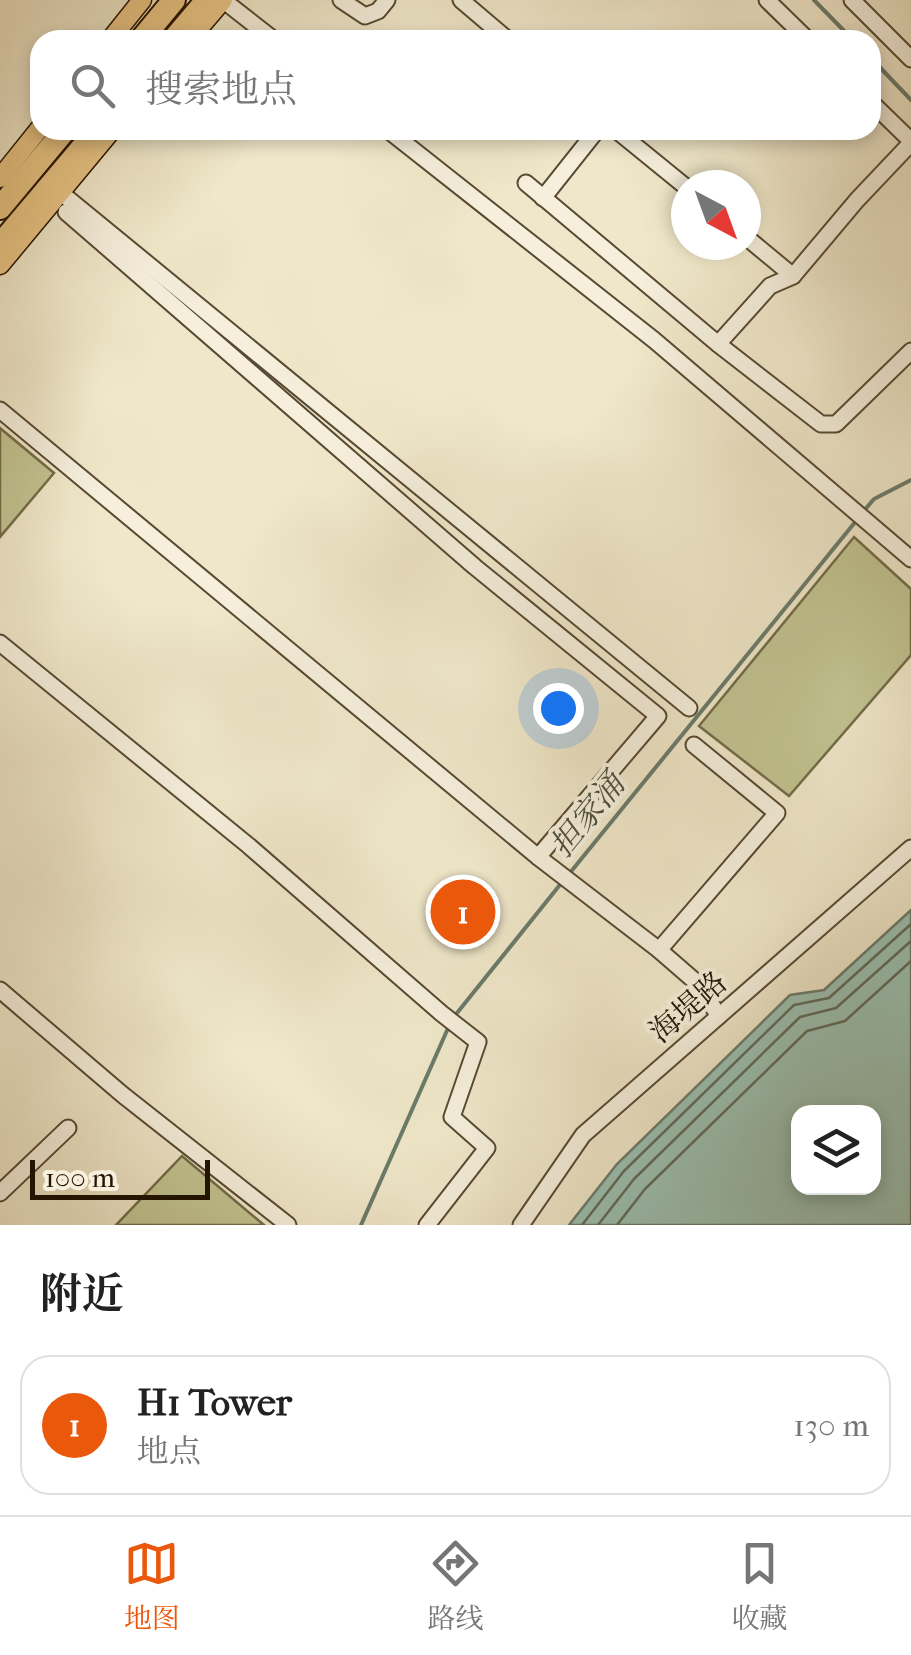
<!DOCTYPE html>
<html lang="zh">
<meta charset="utf-8">
<style>
:root{--surface:#fff;--page:#f6f6f6;--text:#222;--muted:#767676;--line:#e0e0e0;--accent:#ea580c}
body{margin:0;font-family:"IM FELL French Canon","Noto Serif SC",serif;background:var(--page);color:var(--text)}
.controls{position:absolute;right:30px;bottom:30px;display:grid;overflow:hidden;border-radius:20px;box-shadow:0 5px 15px #0003}
.controls button{width:90px;height:90px;display:grid;place-items:center;padding:0;border:0;border-bottom:2px solid var(--line);background:var(--surface);color:var(--text);font:50px sans-serif}
.compass{position:absolute;left:671px;top:170px;width:90px;height:90px;border-radius:50%;background:var(--surface);box-shadow:0 5px 15px #0003;rotate:139deg}
.scale{position:absolute;left:30px;bottom:25px;width:180px;box-sizing:border-box;padding-left:10px;border:5px solid #241400;border-top:0;font-size:28px;line-height:35px;white-space:nowrap;color:#241400;-webkit-text-stroke:8px #f5efdc;paint-order:stroke}
.you{position:absolute;left:558px;top:708px;width:35px;height:35px;margin:-25px;border:8px solid #fff;border-radius:50%;background:#1a73e8;box-shadow:0 0 0 15px #1a73e833}
.badge{display:grid;place-items:center;width:65px;height:65px;border-radius:50%;background:var(--accent);color:#fff;font-size:32px;font-weight:700}
.pin{position:absolute;translate:-50% -50%;border:5px solid #fff;box-shadow:0 2px 10px #0006}
.list{margin:0;padding:0;list-style:none}
h2{display:flex;justify-content:space-between;align-items:center;height:130px;margin:0;padding:0 40px;font-size:42px}
h2 small{font-size:32px;font-weight:400;color:var(--muted)}
.list li{display:grid;grid-template-columns:65px 1fr auto;gap:30px;align-items:center;box-sizing:border-box;height:140px;margin:0 20px 20px;padding:0 20px;border:2px solid var(--line);border-radius:30px}
.list b{display:block;font-size:38px;white-space:nowrap}
.list p{margin:0;font-size:32px;white-space:nowrap;color:var(--muted)}
.list em{font-size:32px;font-style:normal;color:var(--muted)}
.icon{flex:none;width:55px;height:55px;fill:none;stroke:currentColor;stroke-width:2;stroke-linecap:round;stroke-linejoin:round}
.map{position:relative;flex:none;width:911px;height:1225px;overflow:hidden}
.search{position:absolute;background:var(--surface);box-shadow:0 5px 15px #0003;left:30px;right:30px;top:30px;height:110px;display:flex;align-items:center;gap:25px;box-sizing:border-box;padding:0 35px;border-radius:30px;color:var(--muted);font-size:38px}
.sheet{height:290px;background:var(--surface)}
nav{display:flex;justify-content:space-around;align-items:center;box-sizing:border-box;height:140px;border-top:2px solid var(--line);background:var(--surface);font-size:28px;color:var(--muted)}
nav a{display:grid;justify-items:center;gap:5px}
nav .on{color:var(--accent)}
.map>svg:first-child{display:block}
</style>
<div class="map">
<svg width="911" height="1225" viewBox="0 0 911 1225">
<rect width="100%" height="100%" fill="#efe7c9"/>
<filter id="stains"><feTurbulence type="fractalNoise" baseFrequency=".002" numOctaves="4"/><feColorMatrix values="0 0 0 0 .2 0 0 0 0 .09 0 0 0 0 .02 0 0 0 .5 -.17"/></filter>
<radialGradient id="worn" r=".72"><stop offset=".6" stop-color="#630" stop-opacity="0"/><stop offset="1" stop-color="#630" stop-opacity=".3"/></radialGradient>
<g fill="#c1c391" stroke="#726c48" stroke-width="2.5">
<path d="M 0,428 L 54,473 L 0,537 Z"/>
<path d="M 854,537 L 911,589 L 911,655 L 789,796 L 699,726 Z"/>
<path d="M 182,1156 L 264,1225 L 116,1225 Z"/>
</g>
<path fill="#9ac0b2" stroke="#6b7b6b" stroke-width="2.5" fill-rule="evenodd" d="M 911,910 L 911,1225 L 569,1225 L 617,1164 L 790,995 L 824,990 ZM 798,1112 L 874,1112 L 874,1188 L 798,1188 Z"/>
<g fill="none" stroke-linecap="round" stroke-linejoin="round">
<g stroke="#5f6a59" stroke-width="2.5">
<path d="M 582,1225 L 624,1171 L 794,1005 L 829,998 L 911,924"/>
<path d="M 598,1225 L 634,1179 L 800,1017 L 836,1008 L 911,941"/>
<path d="M 617,1225 L 645,1189 L 807,1031 L 845,1021 L 911,961"/>
</g>
<g stroke="#6b7b6b" stroke-width="4">
<path d="M 814,0 L 853,40"/>
<path d="M 871,58 L 911,100"/>
<path d="M 862,513 L 874,499 L 911,480"/>
<path d="M 569,874 L 856,521"/>
<path d="M 453,1018 L 563,881"/>
<path d="M 361,1225 L 449,1026"/>
</g>
<defs>
<g id="minor">
<path d="M 223,0 L 274,40"/>
<path d="M 341,0 L 365,16 L 378,11 L 387,0"/>
<path d="M 461,0 L 508,40"/>
<path d="M 767,0 L 808,40"/>
<path d="M 852,0 L 911,59"/>
<path d="M 871,102 L 911,141"/>
<path d="M 388,130 L 654,340 L 911,559"/>
<path d="M 616,130 L 686,187"/>
<path d="M 526,183 L 718,344 L 821,424 L 836,424 L 911,351"/>
<path d="M 60,192 L 689,708"/>
<path d="M 543,198 L 597,130"/>
<path d="M 66,212 L 475,567 L 658,716 L 538,857 L 659,950 L 777,813 L 694,745"/>
<path d="M 746,237 L 793,276 L 857,200 L 911,143"/>
<path d="M 718,344 L 770,286 L 793,276"/>
<path d="M 0,410 L 538,857"/>
<path d="M 0,643 L 249,846 L 441,1013 L 478,1042 L 452,1117 L 487,1148 L 427,1225"/>
<path d="M 659,950 L 697,983 L 719,1016"/>
<path d="M 0,990 L 123,1095 L 288,1225"/>
<path d="M 0,1193 L 68,1128"/>
<path d="M 521,1225 L 583,1135 L 911,848"/>
</g>
<g id="major">
<path d="M 110,40 L 142,0"/>
<path d="M 189,40 L 223,0"/>
<path d="M 0,178 L 40,128"/>
<path d="M 0,265 L 112,130"/>
</g>
<g id="highway">
<path d="M 141,40 L 174,0"/>
<path d="M 173,40 L 207,0"/>
<path d="M 0,208 L 65,130"/>
<path d="M 0,245 L 97,130"/>
</g>
</defs>
<use href="#minor" stroke="#574932" stroke-width="19"/>
<use href="#major" stroke="#241400" stroke-width="21"/>
<use href="#highway" stroke="#241400" stroke-width="26"/>
<use href="#minor" stroke="#f5efdc" stroke-width="15"/>
<use href="#major" stroke="#e8c484" stroke-width="18"/>
<use href="#highway" stroke="#e8c484" stroke-width="22"/>
</g>
<g text-anchor="middle" stroke-width="8" stroke-linejoin="round" paint-order="stroke">
<g font-size="30" fill="#241400" stroke="#f5efdc">
<text transform="translate(688 1007) rotate(-41)" y="10">海堤路</text>
</g>
<g font-size="32" font-style="italic" fill="#4d503e" stroke="#f5efdc">
<text transform="translate(587 815) rotate(-51)" y="11">担家涌</text>
</g>
</g>
<rect width="100%" height="100%" filter="url(#stains)"/>
<rect width="100%" height="100%" fill="url(#worn)"/>
</svg>
<div class="controls">
<button><svg class="icon" aria-label="layers" viewBox="0 0 24 24"><path d="M12 4l9 5-9 5-9-5zM3 14l9 5 9-5"/></svg></button>
</div>
<svg class="compass" viewBox="-18 -18 36 36"><path d="M0-13l5 13h-10z" fill="#e53935"/><path d="M0 13l5-13h-10z" fill="#767676"/></svg>
<div class="scale">100 m</div>
<div class="you"></div>
<div class="pin badge" style="left:463px;top:912px">1</div>
<div class="search"><svg class="icon" aria-label="search" viewBox="0 0 24 24"><circle cx="10" cy="10" r="6"/><path d="M15 15l6 6"/></svg>搜索地点</div>
</div>
<section class="sheet">
<h2>附近<small></small></h2>
<ul class="list">
<li><span class="badge">1</span><div><b>H1 Tower</b><p>地点</p></div><em>130 m</em></li>
</ul>
</section>
<nav>
<a class="on"><svg class="icon" aria-label="map" viewBox="0 0 24 24"><path d="M3 6l6-2 6 2 6-2v14l-6 2-6-2-6 2zM9 4v14M15 6v14"/></svg>地图</a>
<a><svg class="icon" aria-label="directions" viewBox="0 0 24 24"><path d="M12 3l9 9-9 9-9-9zM9 14v-3h6M13 9l2 2-2 2"/></svg>路线</a>
<a><svg class="icon" aria-label="saved" viewBox="0 0 24 24"><path d="M7 4h10v16l-5-4-5 4z"/></svg>收藏</a>
</nav>
